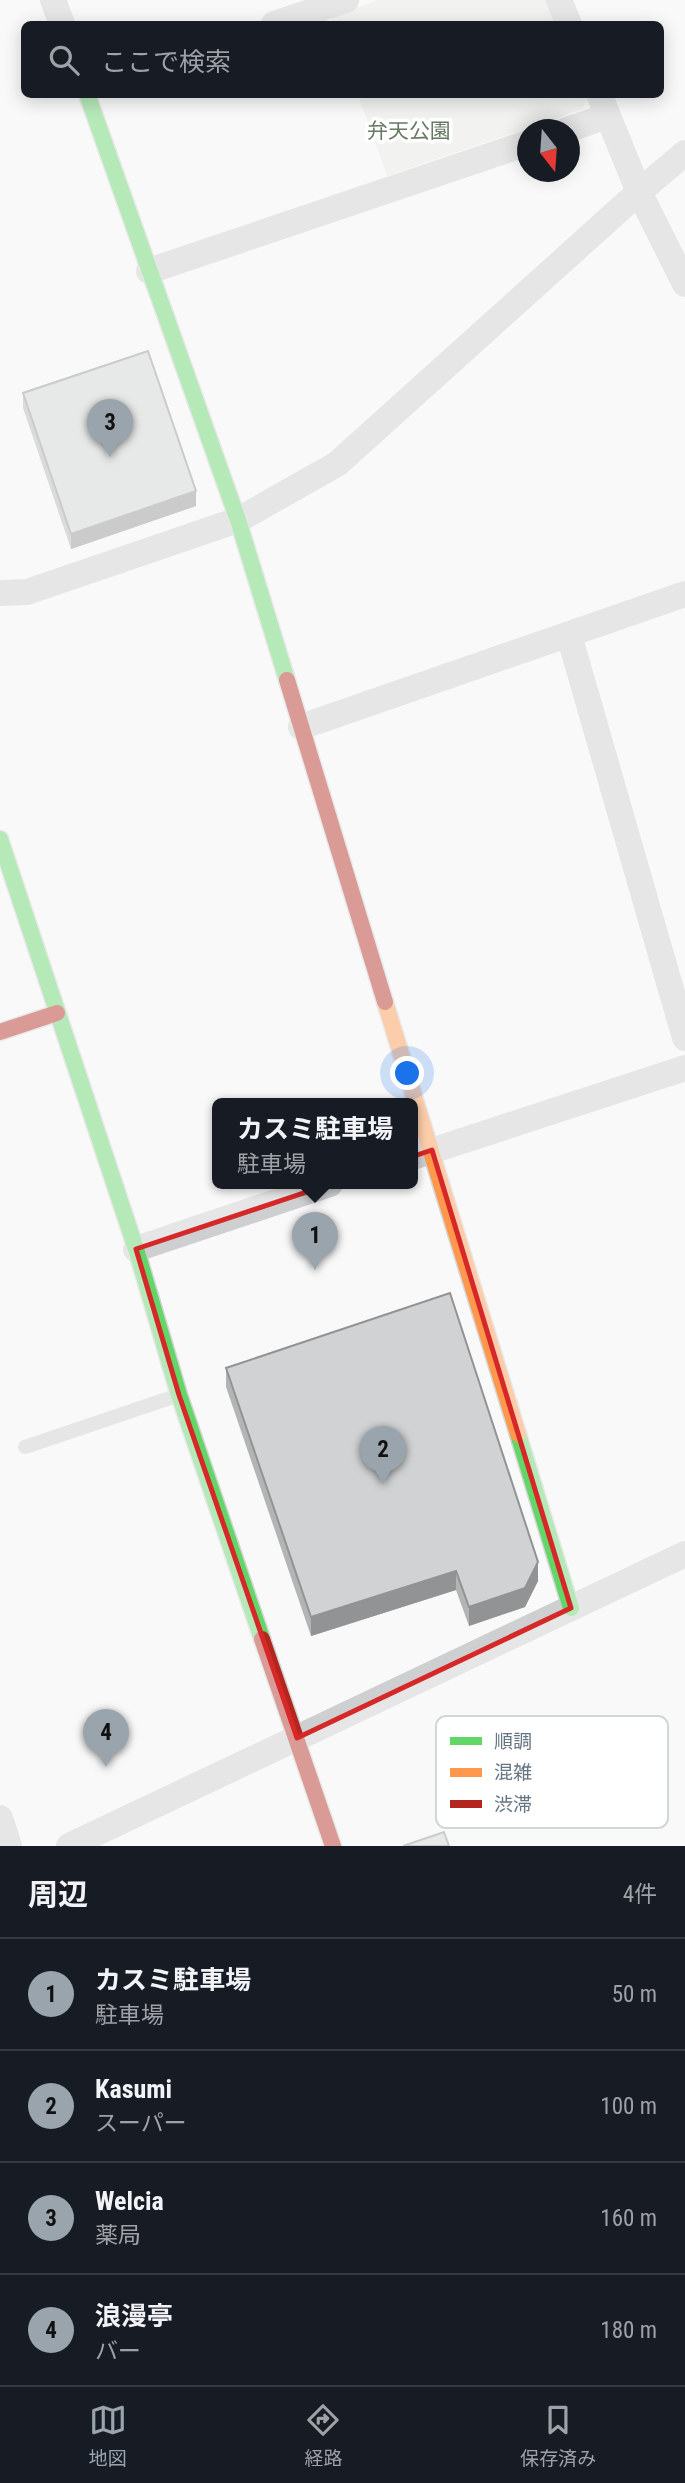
<!DOCTYPE html>
<html lang="ja">
<meta charset="utf-8">
<style>
:root{--surface:#171b24;--page:#242831;--text:#f1f3f6;--muted:#9ea1a6;--line:#363941;--accent:#99a4ac}
body{margin:0;font-family:"Roboto Condensed","Noto Sans JP",sans-serif;background:var(--page);color:var(--text)}
.compass{position:absolute;left:517px;top:119px;width:63px;height:63px;border-radius:50%;background:var(--surface);box-shadow:0 4px 18px #0003;rotate:163deg}
.you{position:absolute;left:408px;top:1074px;width:24px;height:24px;margin:-18px;border:5px solid #fff;border-radius:50%;background:#1a73e8;box-shadow:0 0 0 10px #1a73e833}
.badge{display:grid;place-items:center;width:46px;height:46px;border-radius:50%;background:var(--accent);color:#111;font-size:23px;font-weight:700}
.pin{position:absolute;translate:-50% -58px;filter:drop-shadow(0 2px 4px #0008)}
.pin::after{content:'';position:absolute;top:37px;width:24px;height:21px;background:inherit;clip-path:polygon(0 0,100% 0,50% 100%)}
.popup{position:absolute;left:212px;top:1098px;width:206px;height:91px;box-sizing:border-box;display:grid;place-content:center;border-radius:10px;background:var(--surface);filter:drop-shadow(0 2px 5px #0005);font-size:23px;white-space:nowrap;color:var(--muted)}
.popup b{font-size:26px;color:var(--text)}
.popup::after{content:'';position:absolute;left:50%;top:100%;margin-left:-14px;border:14px solid transparent;border-top-color:var(--surface)}
.list{margin:0;padding:0;list-style:none}
h2{display:flex;justify-content:space-between;align-items:center;height:91px;margin:0;padding:0 28px;font-size:30px}
h2 small{font-size:23px;font-weight:400;color:var(--muted)}
.list li{display:grid;grid-template-columns:46px 1fr auto;gap:21px;align-items:center;box-sizing:border-box;height:112px;padding:0 28px;border-top:2px solid var(--line)}
.list b{display:block;font-size:26px;white-space:nowrap}
.list p{margin:0;font-size:23px;white-space:nowrap;color:var(--muted)}
.list em{font-size:23px;font-style:normal;color:var(--muted)}
.icon{flex:none;width:38px;height:38px;fill:none;stroke:currentColor;stroke-width:2;stroke-linecap:round;stroke-linejoin:round}
.map{position:relative;flex:none;width:685px;height:1846px;overflow:hidden}
.search{position:absolute;background:var(--surface);box-shadow:0 4px 18px #0003;left:21px;right:21px;top:21px;height:77px;display:flex;align-items:center;gap:18px;box-sizing:border-box;padding:0 24px;border-radius:10px;color:var(--muted);font-size:26px}
.sheet{height:539px;background:var(--surface)}
nav{display:flex;justify-content:space-around;align-items:center;box-sizing:border-box;height:98px;border-top:2px solid var(--line);background:var(--surface);font-size:19px;color:var(--muted)}
nav a{display:grid;justify-items:center;gap:4px}
nav .on{color:var(--accent)}
.map>svg:first-child{display:block}
</style>
<div class="map">
<svg width="685" height="1846" viewBox="0 0 685 1846">
<rect width="100%" height="100%" fill="#f9f9f9"/>
<g fill="#e8ebe6">
<path d="M 378,0 L 552,0 L 564,24 L 334,24 L 331,17 Z"/>
<path d="M 358,95 L 588,95 L 583,109 L 387,176 Z"/>
</g>
<g fill="none" stroke-linecap="round" stroke-linejoin="round">
<defs>
<g id="fast">
<path d="M 87,94 L 238,520 L 287,680"/>
<path d="M 0,839 L 136,1249 L 179,1395 L 262,1639"/>
<path d="M 518,1434 L 571,1608"/>
</g>
<path id="slow" d="M 385,1002 L 518,1434"/>
<g id="jam">
<path d="M 287,680 L 385,1002"/>
<path d="M 0,1032 L 57,1013"/>
<path d="M 262,1639 L 333,1846"/>
</g>
</defs>
<use href="#fast" stroke="#d5d6d7" stroke-width="19"/>
<use href="#slow" stroke="#d5d6d7" stroke-width="19"/>
<use href="#jam" stroke="#d5d6d7" stroke-width="19"/>
<path stroke="#cecfd0" stroke-width="14" d="M 25,1447 L 179,1395"/>
<g stroke="#cecfd0" stroke-width="26">
<path d="M 53,0 L 62,24"/>
<path d="M 559,0 L 569,24"/>
<path d="M 274,24 L 346,0"/>
<path d="M 599,94 L 639,192 L 685,284"/>
<path d="M 567,130 L 607,116"/>
<path d="M 149,271 L 528,143"/>
<path d="M 0,593 L 27,592 L 238,520 L 337,464 L 639,192 L 685,153"/>
<path d="M 569,635 L 685,1038"/>
<path d="M 301,727 L 685,594"/>
<path d="M 413,1157 L 685,1068"/>
<path d="M 136,1249 L 330,1184"/>
<path d="M 0,1818 L 9,1846"/>
<path d="M 69,1846 L 685,1554"/>
</g>
<use href="#fast" stroke="#63d668" stroke-width="16"/>
<use href="#slow" stroke="#ff974d" stroke-width="16"/>
<use href="#jam" stroke="#b3261e" stroke-width="16"/>
</g>
<g fill="#b3b5b5">
<path d="M 23,393 L 196,506 L 71,549 L 23,408 Z"/>
<path d="M 226,1368 L 538,1581 L 525,1607 L 469,1626 L 456,1590 L 311,1636 L 226,1387 Z"/>
</g>
<g fill="#929394">
<path d="M 196,491 L 196,506 L 71,549 L 71,534 Z"/>
<path d="M 538,1562 L 538,1581 L 525,1607 L 469,1626 L 469,1607 Z"/>
<path d="M 456,1571 L 456,1590 L 311,1636 L 311,1617 Z"/>
</g>
<g fill="#d0d2d3" stroke="#929394" stroke-width="2">
<path d="M 148,351 L 196,491 L 71,534 L 23,393 Z"/>
<path d="M 450,1293 L 538,1562 L 525,1588 L 469,1607 L 456,1571 L 311,1617 L 226,1368 Z"/>
<path d="M 444,1832 L 449,1846 L 403,1846 Z"/>
</g>
<path d="M0 0H685V1846H0ZM 432,1150 L 571,1608 L 297,1738 L 179,1395 L 136,1249 Z" fill="#f9f9f9" fill-opacity=".55" fill-rule="evenodd"/>
<path fill="none" stroke="#d62828" stroke-width="5" stroke-linejoin="round" d="M 432,1150 L 571,1608 L 297,1738 L 179,1395 L 136,1249 Z"/>
<g text-anchor="middle" stroke-width="7" stroke-linejoin="round" paint-order="stroke">
<g font-size="21" fill="#687a64" stroke="#fff">
<text x="409" y="138">弁天公園</text>
</g>
</g>
<rect x="436" y="1716" width="232" height="112" rx="10" fill="#fff" stroke="#d1d6da" stroke-width="2"/>
<rect x="450" y="1737" width="32" height="8" fill="#63d668"/>
<rect x="450" y="1768" width="32" height="9" fill="#ff974d"/>
<rect x="450" y="1800" width="32" height="8" fill="#b3261e"/>
<g font-size="19" fill="#657683">
<text x="494" y="1748">順調</text>
<text x="494" y="1779">混雑</text>
<text x="494" y="1811">渋滞</text>
</g>
</svg>
<svg class="compass" viewBox="-18 -18 36 36"><path d="M0-13l5 13h-10z" fill="#e53935"/><path d="M0 13l5-13h-10z" fill="#9ea1a6"/></svg>
<div class="you"></div>
<div class="pin badge" style="left:315px;top:1270px">1</div>
<div class="popup"><b>カスミ駐車場</b>駐車場</div>
<div class="pin badge" style="left:383px;top:1484px">2</div>
<div class="pin badge" style="left:110px;top:457px">3</div>
<div class="pin badge" style="left:106px;top:1767px">4</div>
<div class="search"><svg class="icon" aria-label="search" viewBox="0 0 24 24"><circle cx="10" cy="10" r="6"/><path d="M15 15l6 6"/></svg>ここで検索</div>
</div>
<section class="sheet">
<h2>周辺<small>4件</small></h2>
<ul class="list">
<li><span class="badge">1</span><div><b>カスミ駐車場</b><p>駐車場</p></div><em>50 m</em></li>
<li><span class="badge">2</span><div><b>Kasumi</b><p>スーパー</p></div><em>100 m</em></li>
<li><span class="badge">3</span><div><b>Welcia</b><p>薬局</p></div><em>160 m</em></li>
<li><span class="badge">4</span><div><b>浪漫亭</b><p>バー</p></div><em>180 m</em></li>
</ul>
</section>
<nav>
<a class="on"><svg class="icon" aria-label="map" viewBox="0 0 24 24"><path d="M3 6l6-2 6 2 6-2v14l-6 2-6-2-6 2zM9 4v14M15 6v14"/></svg>地図</a>
<a><svg class="icon" aria-label="directions" viewBox="0 0 24 24"><path d="M12 3l9 9-9 9-9-9zM9 14v-3h6M13 9l2 2-2 2"/></svg>経路</a>
<a><svg class="icon" aria-label="saved" viewBox="0 0 24 24"><path d="M7 4h10v16l-5-4-5 4z"/></svg>保存済み</a>
</nav>
